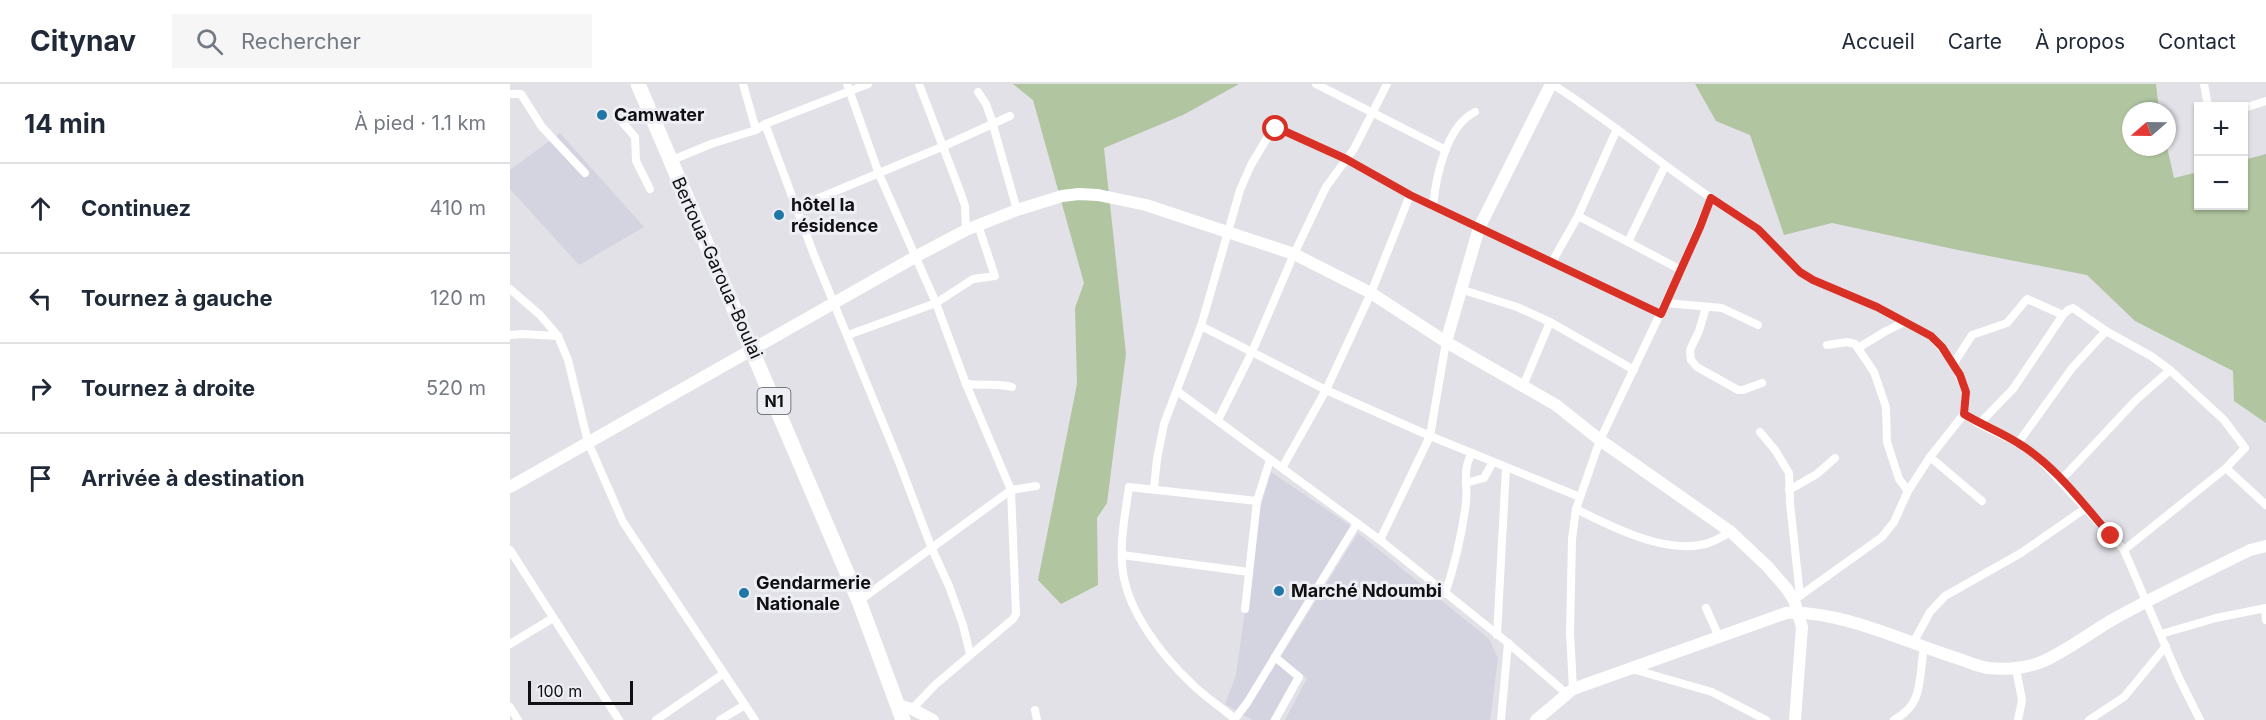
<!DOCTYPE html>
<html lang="fr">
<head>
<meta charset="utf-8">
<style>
  body { margin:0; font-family:Inter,sans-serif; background:#f6f6f7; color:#1f2937 }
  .controls { position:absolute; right:18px; top:18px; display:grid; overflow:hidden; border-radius:0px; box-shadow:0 2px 4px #0004 }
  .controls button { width:54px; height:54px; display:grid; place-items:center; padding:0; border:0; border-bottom:2px solid #e0e1e3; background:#fff; color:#1f2937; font:30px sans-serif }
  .compass { position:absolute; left:1612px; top:18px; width:54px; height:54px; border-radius:50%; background:#fff; box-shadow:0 2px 4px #0004; rotate:250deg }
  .scale { position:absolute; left:18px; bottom:15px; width:105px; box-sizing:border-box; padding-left:6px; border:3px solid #101012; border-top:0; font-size:16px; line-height:21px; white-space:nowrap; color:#101012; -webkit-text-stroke:4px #eeeff4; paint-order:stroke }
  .stop { position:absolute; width:18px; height:18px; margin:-14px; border:4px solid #d93025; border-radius:50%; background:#fff }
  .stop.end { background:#d93025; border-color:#fff; box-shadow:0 2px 6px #0008 }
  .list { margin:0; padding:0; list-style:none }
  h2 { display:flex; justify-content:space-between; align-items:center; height:78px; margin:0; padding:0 24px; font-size:26px }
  h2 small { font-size:20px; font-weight:400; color:#747a83 }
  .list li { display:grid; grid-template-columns:39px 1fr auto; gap:18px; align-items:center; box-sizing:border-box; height:90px; padding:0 24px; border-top:2px solid #e0e1e3 }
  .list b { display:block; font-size:22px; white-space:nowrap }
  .list em { font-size:20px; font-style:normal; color:#747a83 }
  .icon { flex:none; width:33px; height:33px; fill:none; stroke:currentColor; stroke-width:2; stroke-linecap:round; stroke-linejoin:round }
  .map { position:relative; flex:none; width:1756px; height:636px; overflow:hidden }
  header { display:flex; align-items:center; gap:36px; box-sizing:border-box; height:84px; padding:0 30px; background:#fff; border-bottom:2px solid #e0e1e3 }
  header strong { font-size:28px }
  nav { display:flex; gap:33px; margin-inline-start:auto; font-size:21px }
  .search { width:420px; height:54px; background:#f6f6f7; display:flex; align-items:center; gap:15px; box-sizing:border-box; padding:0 21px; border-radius:0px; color:#747a83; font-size:22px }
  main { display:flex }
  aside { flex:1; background:#fff }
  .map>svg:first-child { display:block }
  .built { fill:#d4d4e1 }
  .green { fill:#b1c5a0 }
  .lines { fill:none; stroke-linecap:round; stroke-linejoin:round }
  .street { stroke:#fff; stroke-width:8 }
  .secondary { stroke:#fff; stroke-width:12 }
  .highway { stroke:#fff; stroke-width:15 }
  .route { stroke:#d93025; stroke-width:8 }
  .poi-dot { fill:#2076a6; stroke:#eeeff4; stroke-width:2 }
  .labels { text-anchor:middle; stroke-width:6; stroke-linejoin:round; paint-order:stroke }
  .shield { fill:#eeeff4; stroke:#535356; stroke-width:1.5 }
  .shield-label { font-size:16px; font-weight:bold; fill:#101012 }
  .poi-label { font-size:18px; font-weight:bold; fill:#101012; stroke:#eeeff4; text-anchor:start }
  .street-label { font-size:18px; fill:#101012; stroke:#eeeff4 }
</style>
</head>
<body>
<header>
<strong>Citynav</strong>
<div class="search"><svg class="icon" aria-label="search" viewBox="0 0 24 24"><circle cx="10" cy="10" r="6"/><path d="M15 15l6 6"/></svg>Rechercher</div>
<nav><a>Accueil</a><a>Carte</a><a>À propos</a><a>Contact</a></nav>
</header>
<main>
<aside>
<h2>14 min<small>À pied · 1.1 km</small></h2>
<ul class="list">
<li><svg class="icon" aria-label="ahead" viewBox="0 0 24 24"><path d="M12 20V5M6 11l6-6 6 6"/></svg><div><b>Continuez</b></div><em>410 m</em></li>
<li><svg class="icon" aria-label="left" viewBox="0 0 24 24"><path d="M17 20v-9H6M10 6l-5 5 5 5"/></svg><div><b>Tournez à gauche</b></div><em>120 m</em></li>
<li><svg class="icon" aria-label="right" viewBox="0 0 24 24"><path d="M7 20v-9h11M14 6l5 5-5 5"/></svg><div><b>Tournez à droite</b></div><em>520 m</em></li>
<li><svg class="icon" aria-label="arrive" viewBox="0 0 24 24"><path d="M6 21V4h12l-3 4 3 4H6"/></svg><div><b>Arrivée à destination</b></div></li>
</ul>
</aside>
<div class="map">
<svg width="1756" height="636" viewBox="0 0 1756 636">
  <rect width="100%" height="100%" fill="#e1e1e7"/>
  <g class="built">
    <polygon points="50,49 134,143 69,181 0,105 0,86"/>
    <polygon points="761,388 841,442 761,572 785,591 760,636 742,636 715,620 726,591 749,428"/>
    <polygon points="848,449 979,555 988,574 980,636 775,636 797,594 770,574"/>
  </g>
  <g class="green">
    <polygon points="503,0 729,0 673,31 594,64 616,270 597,419 587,434 588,501 551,520 528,496 567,300 565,224 574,199 523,16"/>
    <polygon points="1185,0 1646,0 1649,27 1621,27 1621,63 1657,63 1664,94 1688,88 1688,122 1734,122 1734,76 1756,70 1756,339 1724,317 1723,287 1625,237 1577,191 1448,166 1322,139 1274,151 1240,51 1206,37"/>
  </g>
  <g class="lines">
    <g class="street">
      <polyline points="233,0 246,46"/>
      <polyline points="337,0 369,90 426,219 456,300 501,406 506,530 503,535 426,600 402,625"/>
      <polyline points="409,0 451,110 455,122 456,146"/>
      <polyline points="806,0 936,66"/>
      <path d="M 1042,0 C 1097,35 1147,77 1201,114 L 1171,186 L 1090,356 L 1066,425 L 1062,455 L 1060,548 L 1063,605"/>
      <polyline points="1694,0 1698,22"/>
      <polyline points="468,8 476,20 481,34 507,126"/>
      <polyline points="0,10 11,10 32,43 75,89"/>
      <polyline points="1734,24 1756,17"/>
      <polyline points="113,39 125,53 126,77 140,105"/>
      <polyline points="255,40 358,0"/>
      <polyline points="160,77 201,60 246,46 255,40 304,171 389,378 422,465 439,502 453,541 460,570"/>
      <polyline points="1155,82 1118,158 1171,186"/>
      <polyline points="1201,114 1248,145 1290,188 1303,196 1367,223 1421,252 1444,279 1456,308 1454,330 1420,373 1398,407 1384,438 1372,453 1284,516"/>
      <path d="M 923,122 C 926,93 936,42 965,28"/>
      <polyline points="285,124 434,62 500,32"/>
      <polyline points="1068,132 1107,45"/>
      <polyline points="1042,178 1068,132 1118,158"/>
      <polyline points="0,205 30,231 48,252 58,276 78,358 113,438 245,636"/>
      <polyline points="950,205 1007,223 1040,238"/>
      <polyline points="1156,219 1212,224 1248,241"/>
      <polyline points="1196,223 1189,247 1180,266 1181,276 1187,283 1228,306 1233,306 1252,299"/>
      <polyline points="691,242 816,306 920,352 1070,413"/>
      <polyline points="0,251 12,250 48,252"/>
      <polyline points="338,251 426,219 463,195 485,192 468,141"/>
      <polyline points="1317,261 1337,258 1345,260 1364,288 1376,323 1377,358 1389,395 1398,407"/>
      <polyline points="1348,264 1376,247 1395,238"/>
      <polyline points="1444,279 1462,251 1497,239 1517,215 1553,231"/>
      <path d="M 456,300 C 472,302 487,299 502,303"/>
      <polyline points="1013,302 1040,238 1124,286"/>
      <polyline points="667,307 870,456 998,559 1056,609"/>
      <polyline points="1454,330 1469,340 1508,359 1527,372 1614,466 1669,594 1690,636"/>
      <polyline points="708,336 742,268 784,170 816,103 844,65 877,0"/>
      <polyline points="1469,340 1503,305 1553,231 1558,226 1563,224 1596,247 1641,272 1660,286 1714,336 1735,364 1716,384"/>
      <polyline points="1250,348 1265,366 1279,389 1280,419 1290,512"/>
      <polyline points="1508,359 1562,284 1596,247"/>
      <polyline points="1420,373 1472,417"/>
      <polyline points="772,384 816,306 861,209 900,111"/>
      <polyline points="1551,396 1626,316 1660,286"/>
      <polyline points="956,399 974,394 983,378"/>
      <polyline points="644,404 647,375 654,340 691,242 730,106 741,81 760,49 766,46 772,46 836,75 900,111 1151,230"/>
      <polyline points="1279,406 1307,390 1325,374"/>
      <path d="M 1066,425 C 1102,443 1154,470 1195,460 C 1204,458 1213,452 1221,448"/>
      <polyline points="870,456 920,352 936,258"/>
      <polyline points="0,466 109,636"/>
      <polyline points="1614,466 1716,384 1756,421"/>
      <polyline points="612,471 739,488"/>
      <path d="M 935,510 C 945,480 952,450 956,419 C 958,401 952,385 962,369"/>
      <polyline points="349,517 501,406 526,402"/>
      <polyline points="1196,524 1209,553"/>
      <polyline points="1755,524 1756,536"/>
      <polyline points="735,525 747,417"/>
      <polyline points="1651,550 1706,534 1756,524"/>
      <polyline points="987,551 996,384"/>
      <polyline points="1403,559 1420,528 1435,512 1511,469 1576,424"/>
      <polyline points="0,560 43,534"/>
      <polyline points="1122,585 1202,608 1256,636"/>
      <polyline points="1506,585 1512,616 1508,636"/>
      <polyline points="0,623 8,636"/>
      <polyline points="525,626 527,636"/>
      <path d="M 725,635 C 711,623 695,613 682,600 C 653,573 619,529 613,489 C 609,460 615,431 619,403 L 747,417 L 760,376"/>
      <polyline points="146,636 213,590"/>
      <polyline points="210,636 235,621"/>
      <polyline points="724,636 737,619 765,573"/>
      <polyline points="765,636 789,593 765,573 847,439"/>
      <polyline points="991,636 998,559"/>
      <path d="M 1384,636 C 1415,619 1408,595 1414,564"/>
      <polyline points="1579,636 1614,613 1656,562"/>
    </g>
    <g class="secondary">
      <polyline points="936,258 969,144 1041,0"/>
      <polyline points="0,403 405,173 456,146 507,126 552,112 569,110 588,111 636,121 784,170 861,209 936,258 1046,321 1090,356 1221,448 1258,483 1277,505 1284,516 1292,543 1285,636"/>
      <polyline points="387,621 402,625 423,636"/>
      <path d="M 1026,636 L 1063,605 L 1276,529 C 1330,526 1393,557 1443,573 C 1454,576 1466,582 1478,584 C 1498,586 1517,585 1536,576 C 1559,565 1580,549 1602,536 C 1647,511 1694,489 1740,466 L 1756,462"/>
    </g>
    <polyline class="highway" points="128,0 349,517 393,636"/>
  </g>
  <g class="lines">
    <path class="route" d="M 766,45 L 772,46 L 836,75 L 900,111 L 1151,230 L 1190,143 L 1201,114 L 1248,145 L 1290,188 L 1303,196 L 1367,223 L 1421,252 L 1432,263 L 1450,291 L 1456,308 L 1454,330 C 1472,341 1491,348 1508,359 C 1545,381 1573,420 1601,452"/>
  </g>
  <g class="poi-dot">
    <circle cx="92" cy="31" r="6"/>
    <circle cx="269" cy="131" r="6"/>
    <circle cx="769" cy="507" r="6"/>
    <circle cx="234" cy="509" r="6"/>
  </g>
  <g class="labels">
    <rect class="shield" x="247.5" y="304" width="33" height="26" rx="4.5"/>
    <g class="shield-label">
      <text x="264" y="323">N1</text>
    </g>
    <g class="poi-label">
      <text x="104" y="37">Camwater</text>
      <text x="281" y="127">hôtel la<tspan x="281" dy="21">résidence</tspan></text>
      <text x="246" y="505">Gendarmerie<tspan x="246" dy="21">Nationale</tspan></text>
      <text x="781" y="513">Marché Ndoumbi</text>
    </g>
    <g class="street-label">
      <text transform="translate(207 184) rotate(66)" y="6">Bertoua-Garoua-Boulai</text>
    </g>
  </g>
</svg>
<div class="controls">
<button>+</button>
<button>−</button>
</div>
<svg class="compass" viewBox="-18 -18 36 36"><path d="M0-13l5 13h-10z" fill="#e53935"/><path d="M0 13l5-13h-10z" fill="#747a83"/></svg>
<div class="scale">100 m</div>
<div class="stop" style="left:766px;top:45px"></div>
<div class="stop end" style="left:1601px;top:452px"></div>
</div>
</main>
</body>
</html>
